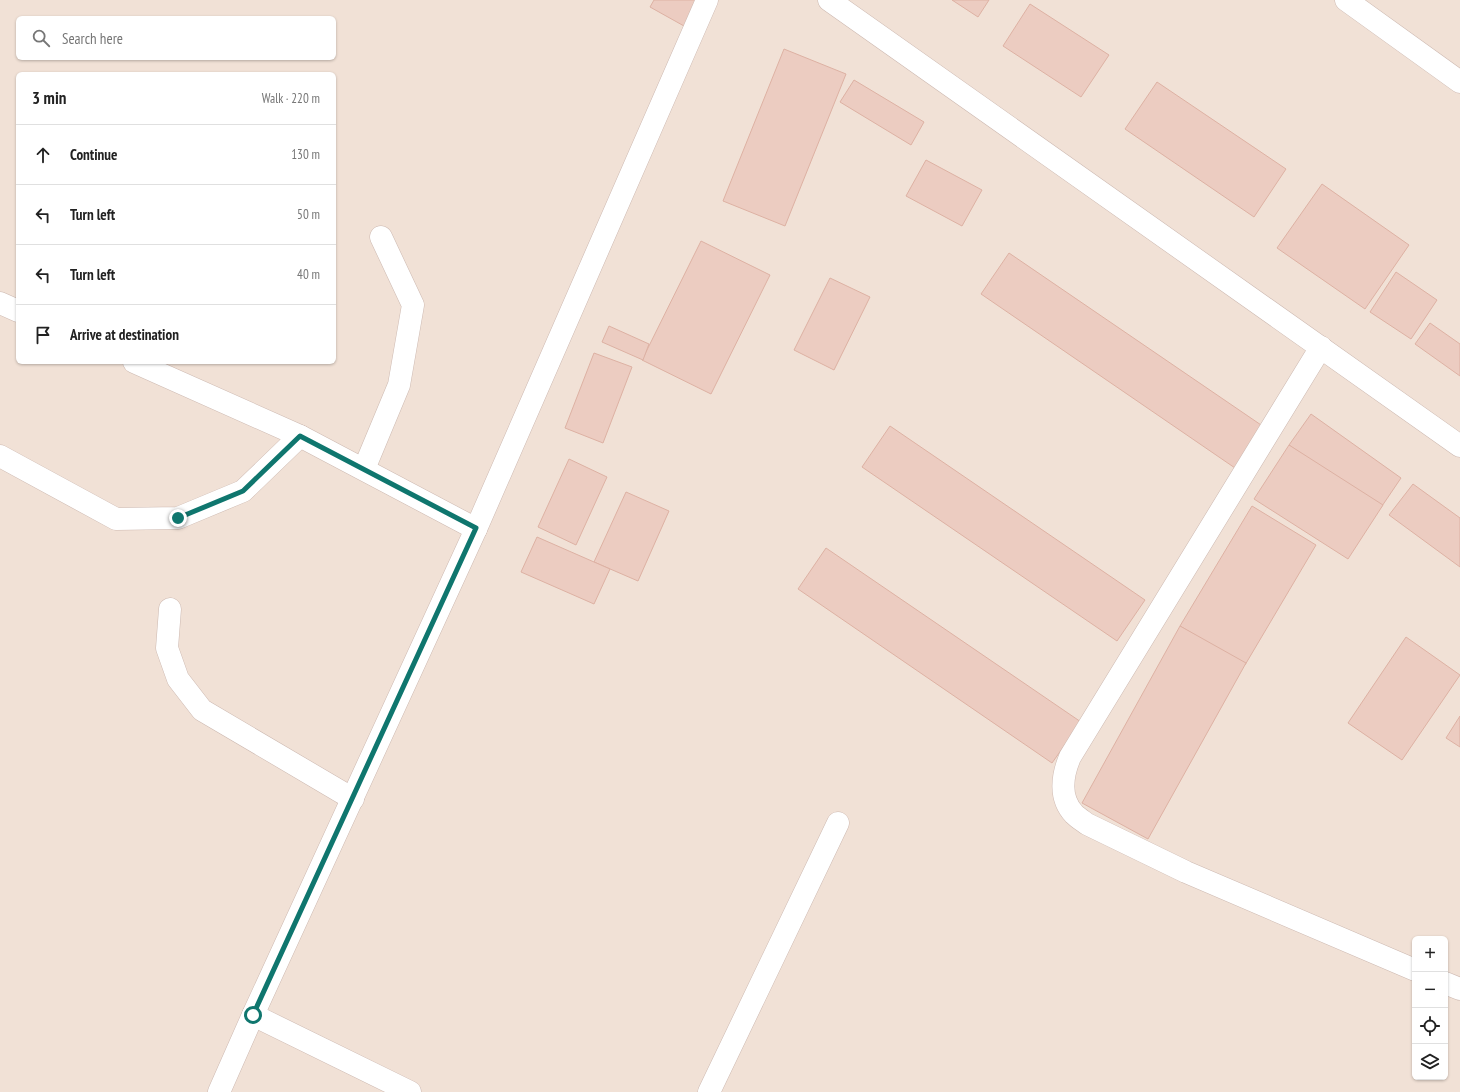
<!DOCTYPE html>
<html lang="en">
<head>
<meta charset="utf-8">
<style>
  body { margin:0; font-family:"PT Sans Narrow",sans-serif; background:#f6f6f6; color:#222 }
  .controls { position:absolute; right:12px; bottom:12px; display:grid; overflow:hidden; border-radius:6px; box-shadow:0 1px 3px #0004 }
  .controls button { width:36px; height:36px; display:grid; place-items:center; padding:0; border:0; border-bottom:1px solid #e0e0e0; background:#fff; color:#222; font:20px sans-serif }
  .stop { position:absolute; width:12px; height:12px; margin:-9px; border:3px solid #0f766e; border-radius:50%; background:#fff }
  .stop.end { background:#0f766e; border-color:#fff; box-shadow:0 1px 4px #0008 }
  .list { margin:0; padding:0; list-style:none }
  h2 { display:flex; justify-content:space-between; align-items:center; height:52px; margin:0; padding:0 16px; font-size:17px }
  h2 small { font-size:13px; font-weight:400; color:#767676 }
  .list li { display:grid; grid-template-columns:26px 1fr auto; gap:12px; align-items:center; box-sizing:border-box; height:60px; padding:0 16px; border-top:1px solid #e0e0e0 }
  .list b { display:block; font-size:15px; white-space:nowrap }
  .list em { font-size:13px; font-style:normal; color:#767676 }
  .icon { flex:none; width:22px; height:22px; fill:none; stroke:currentColor; stroke-width:2; stroke-linecap:round; stroke-linejoin:round }
  .map { position:relative; flex:none; width:1460px; height:1092px; overflow:hidden }
  .search { position:absolute; background:#fff; box-shadow:0 1px 3px #0004; left:16px; top:16px; width:320px; height:44px; display:flex; align-items:center; gap:10px; box-sizing:border-box; padding:0 14px; border-radius:6px; color:#767676; font-size:15px }
  .panel { position:absolute; background:#fff; box-shadow:0 1px 3px #0004; left:16px; top:72px; width:320px; height:292px; border-radius:6px }
  .map>svg:first-child { display:block }
  .residential { fill:#f1e1d6; fill-rule:evenodd }
  .building { fill:#ecccc1; stroke:#ddb1a3 }
  .lines { fill:none; stroke-linecap:round; stroke-linejoin:round }
  .minor-casing { stroke:#cdb9b1; stroke-width:23 }
  .minor { stroke:#fff; stroke-width:22 }
  .route { stroke:#0f766e; stroke-width:5 }
</style>
</head>
<body>
<div class="map">
<svg width="1460" height="1092" viewBox="0 0 1460 1092">
  <rect width="100%" height="100%" fill="#faf0e6"/>
  <path class="residential" d="M 0,0 L 1460,0 L 1460,1092 L 0,1092 ZM 18,18 L 334,18 L 334,58 L 18,58 ZM 18,74 L 334,74 L 334,362 L 18,362 ZM 1415,939 L 1445,939 L 1445,1077 L 1415,1077 Z"/>
  <g class="building">
    <polygon points="654,0 699,0 684,26 650,7"/>
    <polygon points="952,0 989,0 978,17"/>
    <polygon points="1030,4 1109,55 1081,97 1003,46"/>
    <polygon points="784,49 846,74 785,226 723,201"/>
    <polygon points="854,80 924,122 911,145 840,102"/>
    <polygon points="1157,82 1286,169 1254,217 1125,129"/>
    <polygon points="926,160 982,190 962,226 906,196"/>
    <polygon points="1322,184 1409,245 1365,309 1277,248"/>
    <polygon points="701,241 770,275 711,394 642,360"/>
    <polygon points="1009,253 1264,427 1235,468 981,294"/>
    <polygon points="1396,272 1437,300 1411,339 1370,312"/>
    <polygon points="830,278 870,297 834,370 794,350"/>
    <polygon points="1430,323 1460,344 1460,376 1415,344"/>
    <polygon points="609,326 649,344 643,360 602,342"/>
    <polygon points="594,353 632,367 603,443 565,428"/>
    <polygon points="1311,414 1401,478 1380,509 1289,445"/>
    <polygon points="890,426 1145,600 1117,641 862,467"/>
    <polygon points="1289,445 1383,505 1348,559 1254,499"/>
    <polygon points="569,459 607,477 576,545 538,527"/>
    <polygon points="1413,484 1460,518 1460,567 1389,515"/>
    <polygon points="626,492 669,511 638,581 594,562"/>
    <polygon points="1252,506 1316,545 1245,665 1180,626"/>
    <polygon points="537,537 610,569 594,604 521,572"/>
    <polygon points="826,548 1081,722 1052,763 798,589"/>
    <polygon points="1180,626 1246,663 1148,839 1082,803"/>
    <polygon points="1406,637 1460,675 1402,760 1348,723"/>
    <polygon points="1460,716 1460,747 1446,738"/>
  </g>
  <g class="lines">
    <g class="minor-casing">
      <g id="minor">
        <polyline points="829,0 1460,446"/>
        <polyline points="1346,0 1460,82"/>
        <polyline points="0,303 18,311"/>
        <path d="M 1321,347 L 1070,757 C 1062,776 1059,798 1074,814 C 1078,818 1083,821 1087,824 L 1186,872 L 1415,970"/>
        <polyline points="134,362 300,436 476,529"/>
        <polyline points="0,456 116,519 178,518 243,491 300,436"/>
        <polyline points="364,469 399,385 413,305 381,237"/>
        <polyline points="170,609 167,648 178,679 202,710 353,799"/>
        <polyline points="1445,983 1460,989"/>
        <polyline points="253,1015 410,1092"/>
        <polyline points="219,1092 253,1015 476,529 707,0"/>
        <polyline points="709,1092 838,823"/>
      </g>
    </g>
    <use href="#minor" class="minor"/>
  </g>
  <g class="lines">
    <polyline class="route" points="178,518 243,491 300,436 476,528 253,1015"/>
  </g>
</svg>
<div class="controls">
<button>+</button>
<button>−</button>
<button><svg class="icon" aria-label="locate" viewBox="0 0 24 24"><circle cx="12" cy="12" r="6"/><path d="M12 2v4M12 18v4M2 12h4M18 12h4"/></svg></button>
<button><svg class="icon" aria-label="layers" viewBox="0 0 24 24"><path d="M12 4l9 5-9 5-9-5zM3 14l9 5 9-5"/></svg></button>
</div>
<div class="stop" style="left:253px;top:1015px"></div>
<div class="stop end" style="left:178px;top:518px"></div>
<div class="search"><svg class="icon" aria-label="search" viewBox="0 0 24 24"><circle cx="10" cy="10" r="6"/><path d="M15 15l6 6"/></svg>Search here</div>
<section class="panel">
<h2>3 min<small>Walk · 220 m</small></h2>
<ul class="list">
<li><svg class="icon" aria-label="ahead" viewBox="0 0 24 24"><path d="M12 20V5M6 11l6-6 6 6"/></svg><div><b>Continue</b></div><em>130 m</em></li>
<li><svg class="icon" aria-label="left" viewBox="0 0 24 24"><path d="M17 20v-9H6M10 6l-5 5 5 5"/></svg><div><b>Turn left</b></div><em>50 m</em></li>
<li><svg class="icon" aria-label="left" viewBox="0 0 24 24"><path d="M17 20v-9H6M10 6l-5 5 5 5"/></svg><div><b>Turn left</b></div><em>40 m</em></li>
<li><svg class="icon" aria-label="arrive" viewBox="0 0 24 24"><path d="M6 21V4h12l-3 4 3 4H6"/></svg><div><b>Arrive at destination</b></div></li>
</ul>
</section>
</div>
</body>
</html>
